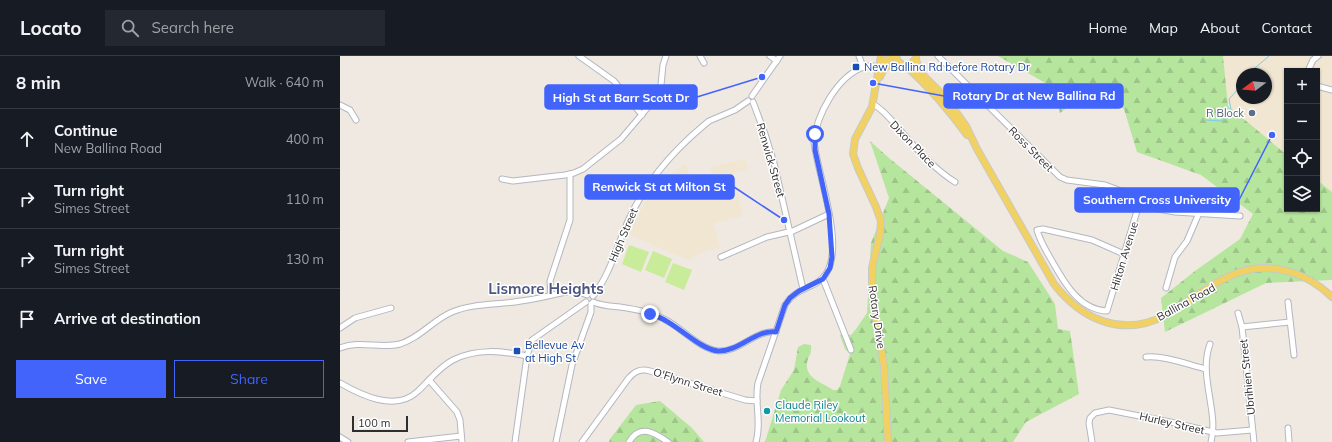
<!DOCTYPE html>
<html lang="en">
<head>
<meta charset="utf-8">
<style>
  body { margin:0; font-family:Mulish,sans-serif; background:#242831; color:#f1f3f6 }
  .controls { position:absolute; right:12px; top:12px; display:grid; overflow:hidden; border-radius:0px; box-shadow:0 1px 3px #0004 }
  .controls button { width:36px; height:36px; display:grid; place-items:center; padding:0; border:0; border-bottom:1px solid #363941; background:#171b24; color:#f1f3f6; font:20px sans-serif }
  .compass { position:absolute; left:896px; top:12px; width:36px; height:36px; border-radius:50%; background:#171b24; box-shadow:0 1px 3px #0004; rotate:254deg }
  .scale { position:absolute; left:12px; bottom:10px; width:56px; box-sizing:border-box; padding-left:4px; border:2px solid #2e2e2e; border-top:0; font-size:11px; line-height:14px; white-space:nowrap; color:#2e2e2e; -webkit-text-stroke:3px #fff; paint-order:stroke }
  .stop { position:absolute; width:12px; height:12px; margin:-9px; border:3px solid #4264fb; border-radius:50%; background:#fff }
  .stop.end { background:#4264fb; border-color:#fff; box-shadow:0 1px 4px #0008 }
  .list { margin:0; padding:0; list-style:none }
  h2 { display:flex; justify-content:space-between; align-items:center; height:52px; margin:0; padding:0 16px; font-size:17px }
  h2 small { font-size:13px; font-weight:400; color:#9ea1a6 }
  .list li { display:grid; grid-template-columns:26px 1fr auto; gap:12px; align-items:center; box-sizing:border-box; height:60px; padding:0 16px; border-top:1px solid #363941 }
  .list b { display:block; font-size:15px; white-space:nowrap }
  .list p { margin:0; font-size:13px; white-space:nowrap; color:#9ea1a6 }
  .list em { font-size:13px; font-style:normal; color:#9ea1a6 }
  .actions { display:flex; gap:8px; padding:12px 16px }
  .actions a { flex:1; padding:9px 0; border:1px solid #4264fb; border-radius:0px; text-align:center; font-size:14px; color:#4264fb }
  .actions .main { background:#4264fb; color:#fff }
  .icon { flex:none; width:22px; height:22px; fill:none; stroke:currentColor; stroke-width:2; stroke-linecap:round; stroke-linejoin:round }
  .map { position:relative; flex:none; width:992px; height:386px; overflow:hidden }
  header { display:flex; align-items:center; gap:24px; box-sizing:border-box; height:56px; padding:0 20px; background:#171b24; border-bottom:1px solid #363941 }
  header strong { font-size:19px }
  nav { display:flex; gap:22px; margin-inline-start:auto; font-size:14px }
  .search { width:280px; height:36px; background:#242831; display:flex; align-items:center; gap:10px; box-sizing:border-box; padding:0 14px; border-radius:0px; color:#9ea1a6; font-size:15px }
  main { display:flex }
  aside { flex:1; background:#171b24 }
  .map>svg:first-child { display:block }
  .education { fill:#f0e6d1; fill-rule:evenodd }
  .forest { fill:url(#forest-firs) }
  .pitch { fill:#c9ec9a }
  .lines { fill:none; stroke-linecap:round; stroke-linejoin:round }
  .stream { stroke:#75cff0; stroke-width:1 }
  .minor-casing { stroke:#b4b7c1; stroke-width:7 }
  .major-casing { stroke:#c9c9c9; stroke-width:8 }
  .minor { stroke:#fff; stroke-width:5 }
  .major { stroke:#f2d163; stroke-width:6 }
  .route { stroke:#4264fb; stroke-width:5 }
  .transit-dot { fill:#1a4fb4; stroke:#fff; stroke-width:1.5 }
  .service-dot { fill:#5c6f8a; stroke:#fff; stroke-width:1.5 }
  .culture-dot { fill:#0f9aa8; stroke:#fff; stroke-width:1.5 }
  .labels { text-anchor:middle; stroke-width:3; stroke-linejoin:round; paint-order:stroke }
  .transit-label { font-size:11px; fill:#164399; stroke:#fff; text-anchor:start }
  .service-label { font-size:11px; fill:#4e5e75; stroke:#fff; text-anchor:end }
  .street-label { font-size:11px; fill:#2e2e2e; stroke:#fff }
  .culture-label { font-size:11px; fill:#0d838f; stroke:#fff; text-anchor:start }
  .district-label { font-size:15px; font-weight:bold; fill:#4d5680; stroke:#fff }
  .leader { fill:none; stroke:#4264fb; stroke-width:1.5 }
  .callout-dot { fill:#4264fb; stroke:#fff; stroke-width:1.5 }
  .callout { fill:#4264fb; stroke:#4264fb; stroke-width:1.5 }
  .callout-label { font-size:12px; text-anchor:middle; font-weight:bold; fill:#fff }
</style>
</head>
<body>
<header>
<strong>Locato</strong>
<div class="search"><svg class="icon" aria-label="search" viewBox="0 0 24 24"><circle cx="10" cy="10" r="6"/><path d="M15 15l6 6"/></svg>Search here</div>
<nav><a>Home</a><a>Map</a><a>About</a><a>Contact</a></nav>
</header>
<main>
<aside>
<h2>8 min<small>Walk · 640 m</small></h2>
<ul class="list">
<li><svg class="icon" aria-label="ahead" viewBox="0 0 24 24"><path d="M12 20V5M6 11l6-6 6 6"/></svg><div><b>Continue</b><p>New Ballina Road</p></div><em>400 m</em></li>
<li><svg class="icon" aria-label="right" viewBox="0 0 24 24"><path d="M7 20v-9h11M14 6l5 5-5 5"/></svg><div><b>Turn right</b><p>Simes Street</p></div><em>110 m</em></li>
<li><svg class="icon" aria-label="right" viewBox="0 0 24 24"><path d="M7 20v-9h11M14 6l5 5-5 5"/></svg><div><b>Turn right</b><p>Simes Street</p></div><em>130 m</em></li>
<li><svg class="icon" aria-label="arrive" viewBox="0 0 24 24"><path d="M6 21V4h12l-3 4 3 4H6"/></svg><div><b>Arrive at destination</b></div></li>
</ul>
<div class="actions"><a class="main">Save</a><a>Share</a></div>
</aside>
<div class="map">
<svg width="992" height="386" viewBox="0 0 992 386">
  <defs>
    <pattern id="forest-firs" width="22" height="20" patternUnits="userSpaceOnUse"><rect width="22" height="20" fill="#b6e59e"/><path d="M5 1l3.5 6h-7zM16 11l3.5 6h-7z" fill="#9dc588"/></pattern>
  </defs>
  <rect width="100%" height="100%" fill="#efe9e1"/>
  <g class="education">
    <path d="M 883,0 L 992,0 L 992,152 L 977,138 L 977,15 L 947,15 L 947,108 L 888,50 ZM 902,18 L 926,18 L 926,42 L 902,42 Z"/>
    <polygon points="405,103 408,113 393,117 403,160 374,167 380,192 368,194 353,201 351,205 315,190 289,178 313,131 345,108 354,128 373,123 370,111"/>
  </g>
  <g class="forest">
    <polygon points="658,0 883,0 888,50 947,99 947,153 977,153 977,124 992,136 992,224 926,227 825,276 821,242 855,215 900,183 913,158 861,119 797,96 784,53 753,33 720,57 714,32"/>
    <path d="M 530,85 L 549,102 L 663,195 L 688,206 L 715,248 L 718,273 L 730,275 L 739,338 L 686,366 L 673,386 L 425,386 L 441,334 L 454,314 L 458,291 L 464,288 L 471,289 C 472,300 468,299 467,307 C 465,323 484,327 493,334 L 497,334 L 500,330 L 510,298 L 505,293 L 500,279 L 502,277 L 509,279 L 511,279 L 516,273 L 527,257 L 531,187 L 549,142 Z"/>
    <polygon points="320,345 352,372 364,386 269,386 270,383 296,349"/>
  </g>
  <g class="pitch">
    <polygon points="289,189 309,196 301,216 282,208"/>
    <polygon points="313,195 332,203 324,222 305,214"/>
    <polygon points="333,207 352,214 344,234 325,226"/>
  </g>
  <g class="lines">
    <g class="stream">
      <polyline points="915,12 929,0"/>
      <polyline points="908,18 912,15"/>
      <polyline points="866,64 881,65 892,59 889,43 902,29"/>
    </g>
    <g class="minor-casing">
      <g id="minor">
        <polyline points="239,0 274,25 302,59"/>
        <polyline points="360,0 364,7"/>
        <polyline points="430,0 437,5"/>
        <polyline points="519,0 523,11"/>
        <polyline points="598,0 720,121 727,124 765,129 776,133 818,153 835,156 900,160"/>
        <polyline points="968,15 973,4 978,0"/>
        <polyline points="977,30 992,34"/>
        <polyline points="412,40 440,0"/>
        <polyline points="413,46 425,78 434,107 463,233"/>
        <path d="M 533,48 C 544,54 552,65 560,74 C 576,93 594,113 615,126"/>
        <polyline points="0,49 10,54 16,64"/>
        <polyline points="162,123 173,125 225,119 234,117 243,113 281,83 315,43 321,29 323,9 326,0"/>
        <path d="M 784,198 L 752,184 L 703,173 L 697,174 C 700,185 706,195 712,205 C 724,226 739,254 767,255 L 800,145"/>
        <polyline points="381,201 427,181 453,175 489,158"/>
        <polyline points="483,223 511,294"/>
        <polyline points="826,232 835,201 847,185 859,157"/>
        <polyline points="211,239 210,225 230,164 230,118"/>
        <path d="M 253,240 C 271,217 277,189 289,163 C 306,126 332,96 363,70 L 369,65 L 395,54 L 408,45"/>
        <path d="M 253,246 C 262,250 271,250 280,251 C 294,253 311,256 324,263 C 341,271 360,294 379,295 C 399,296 417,273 436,276"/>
        <polyline points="948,246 954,299"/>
        <polyline points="898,257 902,271 914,386"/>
        <polyline points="902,271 950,266"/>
        <polyline points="0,272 15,262 51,252"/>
        <path d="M 870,288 C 858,320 879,355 871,386"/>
        <path d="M 0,292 C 20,284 40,293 60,288 C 80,282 93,264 112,256 C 134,247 158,249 181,245 C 198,243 214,238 232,235 L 239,236 L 247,239"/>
        <path d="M 806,301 C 823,299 849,309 866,313"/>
        <polyline points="89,324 117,356 120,364 122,386"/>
        <path d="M 0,327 C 21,339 55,356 77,336 C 88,326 99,311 113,304 C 137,292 162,295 187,300"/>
        <polyline points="948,372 949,386"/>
        <polyline points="0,381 8,386"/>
        <polyline points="68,386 121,380"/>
        <polyline points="175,386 187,300 192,284 246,246"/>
        <polyline points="216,386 232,309 251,256 251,248"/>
        <path d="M 242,386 L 288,323 C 294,316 300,312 310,315 L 405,344 L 417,345"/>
        <path d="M 289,386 C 300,367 315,377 328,386"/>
        <path d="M 416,386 C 422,366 414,347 418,327 L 445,249 C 457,230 476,233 486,218 C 505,189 478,120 474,86 C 476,60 497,20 524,11 C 530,9 536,10 542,11"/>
        <polyline points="752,386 749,367 750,362 755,357 769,354 830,366 877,377 912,374"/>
      </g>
    </g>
    <g class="major-casing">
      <g id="major">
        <polyline points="541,0 532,51 515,83 513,98 518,112 536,151 541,165 540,178 532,212 532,238 544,310 548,386"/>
        <path d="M 556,0 C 558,8 564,11 571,8 L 576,2"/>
        <path d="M 576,3 L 579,15 L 603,39 L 614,53 L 626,70 L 637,93 L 714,228 C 742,264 783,282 826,259 C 851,245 873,225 900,216 C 934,205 968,218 992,241"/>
        <path d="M 565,9 C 588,30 609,54 627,79"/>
        <polyline points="539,10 544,6 554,0"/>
        <polyline points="540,21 545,11 559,7"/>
      </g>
    </g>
    <use href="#minor" class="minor"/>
    <use href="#major" class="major"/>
  </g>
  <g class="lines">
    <path class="route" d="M 310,258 C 335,264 357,293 378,295 C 399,296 416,273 436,276 L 445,249 L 450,242 L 459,235 L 483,223 L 490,212 L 492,201 L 489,158 L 475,94 L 475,78"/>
  </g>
  <g class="transit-dot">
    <rect x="512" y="7" width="8" height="8" rx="2"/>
    <rect x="173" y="291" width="8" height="8" rx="2"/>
  </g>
  <circle class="service-dot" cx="912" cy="57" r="4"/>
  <circle class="culture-dot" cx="427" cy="355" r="4"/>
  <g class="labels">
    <g class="transit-label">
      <text x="524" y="15">New Ballina Rd before Rotary Dr</text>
      <text x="185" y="293">Bellevue Av<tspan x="185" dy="13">at High St</tspan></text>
    </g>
    <g class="service-label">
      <text x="904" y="61">R Block</text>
    </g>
    <g class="street-label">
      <text transform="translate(573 88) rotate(46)" y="4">Dixon Place</text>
      <text transform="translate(691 93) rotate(45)" y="4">Ross Street</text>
      <text transform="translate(431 104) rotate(74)" y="4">Renwick Street</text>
      <text transform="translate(283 179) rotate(-67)" y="4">High Street</text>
      <text transform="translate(784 200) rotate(-73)" y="4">Hilton Avenue</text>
      <text transform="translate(846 246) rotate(-29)" y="4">Ballina Road</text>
      <text transform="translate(537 261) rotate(82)" y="4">Rotary Drive</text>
      <text transform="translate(907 321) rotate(-96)" y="4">Ubrihien Street</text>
      <text transform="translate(348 326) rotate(17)" y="4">O'Flynn Street</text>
      <text transform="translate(832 367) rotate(13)" y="4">Hurley Street</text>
    </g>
    <g class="culture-label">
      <text x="435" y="353">Claude Riley<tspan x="435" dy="13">Memorial Lookout</tspan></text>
    </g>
    <g class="district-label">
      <text x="206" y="238">Lismore Heights</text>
    </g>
  </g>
  <path class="leader" d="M533 27L604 40M422 21L357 41M444 164L394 131M932 79L899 144"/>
  <g class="callout-dot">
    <circle cx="533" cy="27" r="4"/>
    <circle cx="422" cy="21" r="4"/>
    <circle cx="444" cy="164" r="4"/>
    <circle cx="932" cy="79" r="4"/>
  </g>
  <g class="callout">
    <rect x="604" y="28" width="179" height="24" rx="4"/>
    <rect x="205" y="29" width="152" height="24" rx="4"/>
    <rect x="245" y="119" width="149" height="24" rx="4"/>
    <rect x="735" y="132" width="164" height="24" rx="4"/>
  </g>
  <g class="callout-label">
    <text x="694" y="44">Rotary Dr at New Ballina Rd</text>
    <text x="281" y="46">High St at Barr Scott Dr</text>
    <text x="319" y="135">Renwick St at Milton St</text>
    <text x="817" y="148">Southern Cross University</text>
  </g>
</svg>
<div class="controls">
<button>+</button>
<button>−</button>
<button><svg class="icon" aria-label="locate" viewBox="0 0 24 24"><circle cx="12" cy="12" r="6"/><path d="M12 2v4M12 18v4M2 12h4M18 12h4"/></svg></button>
<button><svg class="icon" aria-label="layers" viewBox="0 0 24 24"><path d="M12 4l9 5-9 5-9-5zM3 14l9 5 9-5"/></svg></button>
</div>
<svg class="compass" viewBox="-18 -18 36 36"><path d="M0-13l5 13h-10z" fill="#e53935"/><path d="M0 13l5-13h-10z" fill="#9ea1a6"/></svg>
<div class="scale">100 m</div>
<div class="stop" style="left:475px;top:78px"></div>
<div class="stop end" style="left:310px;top:258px"></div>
</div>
</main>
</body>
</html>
